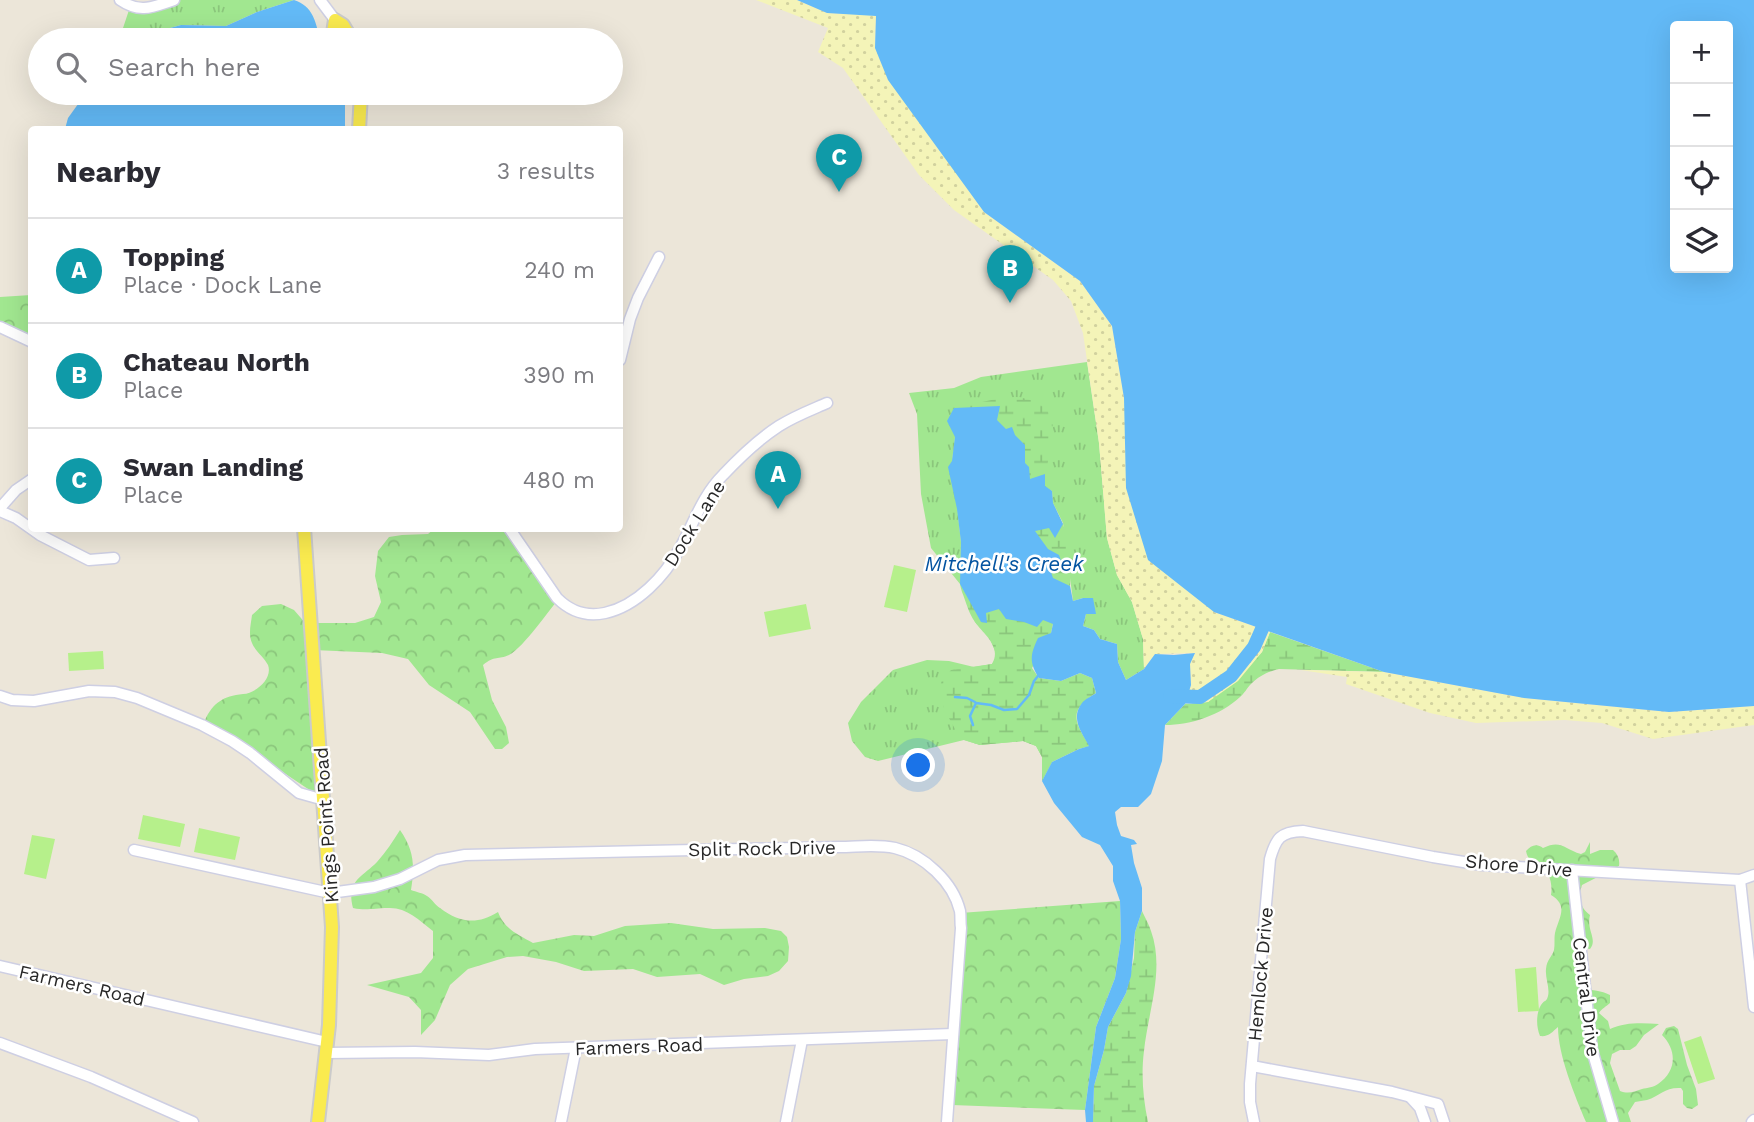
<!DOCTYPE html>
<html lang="en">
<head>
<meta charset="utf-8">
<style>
  body { margin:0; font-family:"Work Sans",sans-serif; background:#f7f7f7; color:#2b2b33 }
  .controls { position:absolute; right:21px; top:21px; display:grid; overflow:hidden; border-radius:7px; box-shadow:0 7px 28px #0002 }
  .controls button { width:63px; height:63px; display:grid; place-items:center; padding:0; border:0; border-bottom:2px solid #e1e1e2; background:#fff; color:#2b2b33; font:35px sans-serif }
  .you { position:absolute; left:919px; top:766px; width:24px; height:24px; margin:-18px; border:5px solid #fff; border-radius:50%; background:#1a73e8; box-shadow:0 0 0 10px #1a73e833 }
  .badge { display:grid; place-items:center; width:46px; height:46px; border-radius:50%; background:#db2777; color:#fff; font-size:23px; font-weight:700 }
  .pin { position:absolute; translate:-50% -58px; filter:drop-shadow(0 2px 4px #0008) }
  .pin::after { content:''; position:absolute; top:37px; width:24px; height:21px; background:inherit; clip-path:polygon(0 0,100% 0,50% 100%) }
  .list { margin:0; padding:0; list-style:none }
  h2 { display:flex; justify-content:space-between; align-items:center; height:91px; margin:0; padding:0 28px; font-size:30px }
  h2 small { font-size:23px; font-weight:400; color:#7c7c81 }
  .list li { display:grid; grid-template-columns:46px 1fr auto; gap:21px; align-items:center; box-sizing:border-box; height:105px; padding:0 28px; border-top:2px solid #e1e1e2 }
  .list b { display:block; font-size:26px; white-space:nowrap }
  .list p { margin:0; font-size:23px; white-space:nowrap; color:#7c7c81 }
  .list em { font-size:23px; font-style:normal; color:#7c7c81 }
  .icon { flex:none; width:38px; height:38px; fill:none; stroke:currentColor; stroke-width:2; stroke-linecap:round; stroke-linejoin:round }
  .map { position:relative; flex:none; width:1754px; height:1122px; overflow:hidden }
  .search { position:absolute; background:#fff; box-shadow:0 7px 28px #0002; left:28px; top:28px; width:595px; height:77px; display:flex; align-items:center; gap:18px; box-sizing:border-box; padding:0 24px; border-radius:38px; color:#7c7c81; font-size:26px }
  .panel { position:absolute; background:#fff; box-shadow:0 7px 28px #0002; left:28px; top:126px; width:595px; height:406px; border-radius:7px }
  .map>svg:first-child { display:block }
  .grass { fill:url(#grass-tufts) }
  .forest { fill:url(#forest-crowns) }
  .wetland { fill:url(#wetland-marsh) }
  .sand { fill:url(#sand-dots) }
  .pitch { fill:#b6f08b }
  .water { fill:#63baf7; fill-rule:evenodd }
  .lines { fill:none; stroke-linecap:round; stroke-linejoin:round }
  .stream { stroke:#63baf7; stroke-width:2.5 }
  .river { stroke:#63baf7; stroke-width:14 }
  .minor-casing { stroke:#cecfe3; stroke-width:13 }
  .major-casing { stroke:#cbcbcb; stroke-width:16 }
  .minor { stroke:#fff; stroke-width:10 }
  .major { stroke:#faeb4f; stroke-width:12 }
  .labels { text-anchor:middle; stroke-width:5; stroke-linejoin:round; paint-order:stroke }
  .street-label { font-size:19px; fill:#282828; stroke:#fff }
  .water-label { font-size:21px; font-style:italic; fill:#0454a1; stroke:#fff }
</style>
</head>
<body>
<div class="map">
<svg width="1754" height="1122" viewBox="0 0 1754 1122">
  <defs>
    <pattern id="grass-tufts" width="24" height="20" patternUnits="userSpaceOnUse" patternTransform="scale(1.75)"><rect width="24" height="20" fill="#a1e790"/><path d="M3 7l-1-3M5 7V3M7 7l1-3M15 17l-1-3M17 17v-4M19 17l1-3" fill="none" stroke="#8bc67c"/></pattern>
    <pattern id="forest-crowns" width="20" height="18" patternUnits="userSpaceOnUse" patternTransform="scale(1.75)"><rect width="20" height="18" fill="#a1e790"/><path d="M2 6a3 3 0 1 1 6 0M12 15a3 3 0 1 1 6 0" fill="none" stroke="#8bc67c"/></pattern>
    <pattern id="wetland-marsh" width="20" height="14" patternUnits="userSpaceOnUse" patternTransform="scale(1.75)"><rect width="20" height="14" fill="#a1e790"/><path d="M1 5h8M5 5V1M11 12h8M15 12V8" fill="none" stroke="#8bc67c"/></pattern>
    <pattern id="sand-dots" width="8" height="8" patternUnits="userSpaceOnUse" patternTransform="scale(1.75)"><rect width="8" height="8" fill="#f4f4b8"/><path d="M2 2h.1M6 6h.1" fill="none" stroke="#d1d19e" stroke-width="1.8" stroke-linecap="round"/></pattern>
  </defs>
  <rect width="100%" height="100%" fill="#ece6d9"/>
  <g class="grass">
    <polygon points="174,0 294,0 257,12 226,26 181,25 148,34 138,40 119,40 130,7"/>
    <polygon points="1087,362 1099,443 1107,538 1117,575 1132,602 1143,639 1144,669 1126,680 1118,662 1117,644 1100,639 1094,630 1083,626 1086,614 1083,598 1073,601 1063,523 1053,503 1052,491 955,437 952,461 961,542 960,585 987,622 1052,762 1042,781 1042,757 1036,746 1023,741 980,745 964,740 878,761 865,757 852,741 848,723 861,702 893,670 927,660 949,661 974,667 992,664 996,658 995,651 989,637 975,622 960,584 931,548 921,494 917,414 909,393 954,388 981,377"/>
  </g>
  <g class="forest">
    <polygon points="31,295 31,342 0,327 0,297"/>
    <path d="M 434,529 L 519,529 L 515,530 L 561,596 C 549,610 524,647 509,655 C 498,660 495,655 483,665 L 492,700 L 506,727 L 509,743 L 502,749 L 495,749 L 470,712 L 429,685 L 408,659 L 382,653 L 313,650 L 311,623 L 355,623 L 374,617 L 381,602 L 375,576 L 378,551 L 389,537 L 402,535 L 428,534 Z"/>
    <path d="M 281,604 L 294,610 L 307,625 L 317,795 L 205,720 C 213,703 223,696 243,694 C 256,693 273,679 268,665 C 264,657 255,651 252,643 C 248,634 251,624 252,615 L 262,606 Z"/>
    <path d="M 400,830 C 414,850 415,866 411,890 C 416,892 423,893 427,896 C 432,899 435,905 440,908 C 460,923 477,925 498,912 C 505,930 518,934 533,943 L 574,935 L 594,936 L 625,926 L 671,923 L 713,929 L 765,928 L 781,931 L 787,937 L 789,947 L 788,961 L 779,971 L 768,976 L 744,979 L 724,985 L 700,974 L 657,977 L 633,969 L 584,971 L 556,962 L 523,956 L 507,957 L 468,969 L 450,985 L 435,1020 L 421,1035 L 421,1010 L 409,997 L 367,985 L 421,973 L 433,958 L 433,931 C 419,920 406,907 388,908 C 374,908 367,911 353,908 C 346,881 361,878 377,862 C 386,852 393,841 400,830 Z"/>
    <path d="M 1590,842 L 1590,854 L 1600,850 L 1613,850 C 1618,854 1620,860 1619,866 L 1582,885 C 1578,897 1580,908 1590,915 C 1586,930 1598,939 1590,949 L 1585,948 L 1585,944 L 1583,988 C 1593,991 1601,990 1610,995 L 1610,1003 C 1606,1007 1602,1008 1599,1013 L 1608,1021 L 1610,1029 C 1625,1022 1642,1023 1659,1024 L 1644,1035 L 1636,1046 L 1630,1050 L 1620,1050 L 1612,1054 L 1610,1063 L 1620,1091 C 1628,1094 1634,1092 1642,1089 C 1647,1088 1654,1087 1658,1084 C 1677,1071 1677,1050 1662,1035 L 1666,1028 L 1674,1026 L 1678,1029 L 1687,1065 L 1696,1089 L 1698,1105 L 1692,1109 L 1687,1108 L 1683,1104 L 1683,1091 L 1681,1088 C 1665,1087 1660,1096 1647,1100 C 1643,1101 1639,1101 1635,1102 L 1628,1113 L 1631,1122 L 1586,1122 C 1575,1096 1558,1055 1558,1027 C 1552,1032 1549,1037 1540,1036 C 1536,1027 1536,1013 1541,1005 C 1545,999 1546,1003 1548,996 C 1550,988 1545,978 1546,969 C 1547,959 1552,957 1554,950 C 1555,944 1554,938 1555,933 C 1559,917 1569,906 1551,895 C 1553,883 1549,869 1537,863 C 1530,859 1528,860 1526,851 C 1531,845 1537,843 1543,848 C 1561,839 1564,849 1581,854 L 1585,852 Z"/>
    <polygon points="1120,901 1121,939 1115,978 1096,1027 1085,1110 952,1105 960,913"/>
  </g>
  <g class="wetland">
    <path d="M 1016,397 C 1076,405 1045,448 1045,486 L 1052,491 L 1053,503 L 1073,547 L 1074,563 L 1071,572 L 1070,586 L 1053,624 L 1051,633 L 1032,668 L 1039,678 L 1061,681 L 1080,673 L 1092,678 L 1096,693 C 1068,710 1074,722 1090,746 L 1079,749 L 1052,762 L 1042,781 L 1042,757 L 1036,746 L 1023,741 L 980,745 L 964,740 L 955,729 L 944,709 L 939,690 L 942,680 L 951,670 L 992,664 C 1002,646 984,635 975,622 C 969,614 966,602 962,592 C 957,577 961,559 961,543 C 960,518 953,492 948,467 L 952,461 L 955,437 L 947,421 L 954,408 L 996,399 Z"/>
    <path d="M 1270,632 L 1384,672 L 1279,669 C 1267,672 1259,676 1251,684 C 1247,688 1244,694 1240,697 C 1221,715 1191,725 1165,725 L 1185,704 L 1208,702 L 1262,652 Z"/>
    <path d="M 1142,911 C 1145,918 1149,924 1151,931 C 1165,970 1148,1012 1144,1051 C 1141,1074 1143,1099 1148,1122 L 1093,1122 L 1094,1086 L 1104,1050 L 1108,1027 L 1126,993 L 1134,958 L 1135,932 Z"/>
  </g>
  <g class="sand">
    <polygon points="756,0 797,0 827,13 876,15 875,48 984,212 1080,281 1112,326 1124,398 1214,612 1270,632 1262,652 1238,681 1208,702 1185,704 1191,685 1190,664 1195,653 1155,654 1144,669 1143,639 1132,602 1117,575 1107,538 1099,443 1083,333 1071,301 1053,280 954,210 919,175 843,68 818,52 828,28"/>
    <polygon points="1301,670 1384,672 1524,698 1669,712 1754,706 1754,725 1653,739 1602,723 1565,720 1476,723 1430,713 1346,684 1347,677"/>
  </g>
  <g class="pitch">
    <polygon points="894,565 916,570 907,612 884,607"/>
    <polygon points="806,604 811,629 769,637 764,612"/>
    <polygon points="103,651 104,669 69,671 68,653"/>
    <polygon points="143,815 185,824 180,847 138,839"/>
    <polygon points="199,828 240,837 235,860 194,852"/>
    <polygon points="32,835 55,839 46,879 24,874"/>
    <polygon points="1536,967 1539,1011 1518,1012 1515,969"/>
    <polygon points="1701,1036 1715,1079 1698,1084 1684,1042"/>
  </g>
  <g class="water">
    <path d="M 294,0 C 313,6 316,22 320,40 L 138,40 L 148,34 L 181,25 L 226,26 L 257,12 Z"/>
    <path d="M 797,0 L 1754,0 L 1754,706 L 1669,712 L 1524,698 L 1384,672 L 1214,612 L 1148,560 L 1126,488 L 1124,398 L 1112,326 L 1080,281 L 984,212 L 888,80 L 875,48 L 876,16 L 827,13 ZM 1675,26 L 1728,26 L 1728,268 L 1675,268 Z"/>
    <polygon points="86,93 345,93 345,129 65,129 68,118"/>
    <path d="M 1000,406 L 997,420 L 1006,429 L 1012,427 L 1015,435 L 1025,445 L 1025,463 L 1029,467 L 1030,479 L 1045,474 L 1045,486 L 1052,491 L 1053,503 L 1063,524 L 1055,538 L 1049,528 L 1035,531 L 1048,549 L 1059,555 L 1063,566 L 1051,572 L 1053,578 L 1070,586 L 1073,601 L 1083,598 L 1093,598 L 1096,614 L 1086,614 L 1083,626 L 1094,630 L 1100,639 L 1117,644 L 1118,662 L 1126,680 L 1144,669 L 1155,654 L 1174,655 L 1195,653 L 1190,664 L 1191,685 L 1185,704 L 1165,725 L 1162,761 L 1151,794 L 1138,807 L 1121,807 L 1115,812 L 1117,825 L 1121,836 L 1134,840 L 1137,844 L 1131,845 L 1134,863 L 1142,888 L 1142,911 L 1135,932 L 1131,976 L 1126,993 L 1108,1027 L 1104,1050 L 1094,1086 L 1093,1122 L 1086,1122 L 1085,1110 L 1096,1027 L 1115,978 L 1121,939 L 1120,901 L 1113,881 L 1113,866 L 1100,845 L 1082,837 L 1054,803 L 1042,781 L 1052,762 L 1079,749 L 1089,746 C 1082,733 1070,718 1082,703 C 1085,699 1092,696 1096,693 L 1092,678 L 1080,673 L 1061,681 L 1039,678 C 1029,662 1030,655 1038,638 L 1051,633 L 1053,624 L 1043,620 L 1037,627 L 1024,622 L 1006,619 L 999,609 L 986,613 L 987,623 L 981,622 L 960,584 L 961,542 L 957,509 L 948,467 L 952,461 L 955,437 L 947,421 L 954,408 Z"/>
  </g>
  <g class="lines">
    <g class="stream">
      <polyline points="955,697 967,698 975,702"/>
      <polyline points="973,725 970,716 976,703 991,705 1004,710 1017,709 1029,695 1034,681 1038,676"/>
    </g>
    <polyline class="river" points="1170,696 1200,697 1231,676 1254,647 1262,629"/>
    <g class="minor-casing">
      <g id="minor">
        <path d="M 120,0 C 140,14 153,7 174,0"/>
        <polyline points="320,0 335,20"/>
        <polyline points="0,327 32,342"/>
        <polyline points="620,360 630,319 638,298 659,257"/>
        <polyline points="0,508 16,490 32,479"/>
        <polyline points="0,511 16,518 40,535 89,560 114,558"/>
        <path d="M 509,528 L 557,598 C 571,612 586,617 605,613 C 637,606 665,576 680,548 C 694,523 702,496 723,475 C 740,457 759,439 779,426 C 795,416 811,410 827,403"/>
        <polyline points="0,696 12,700 34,701 89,691 115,692 137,698 202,725 232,741 250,753 299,793 324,800"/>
        <path d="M 134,850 L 330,893 L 374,887 L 400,879 L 438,860 L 465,855 L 839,847 C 857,847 877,844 895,848 C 924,855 953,882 960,911 C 961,917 960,923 961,928 L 947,1122"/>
        <polyline points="1572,870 1592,1050 1613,1122"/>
        <polyline points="1740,880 1754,1007"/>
        <polyline points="0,966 327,1042"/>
        <polyline points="0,1043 91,1077 193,1122"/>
        <polyline points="326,1053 415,1052 489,1055 535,1049 953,1034"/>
        <polyline points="1252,1066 1392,1092 1438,1104 1444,1122"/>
        <polyline points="1410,1097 1420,1108 1425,1122"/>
        <polyline points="561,1122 576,1048"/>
        <polyline points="786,1122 802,1040"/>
        <path d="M 1254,1122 L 1250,1102 L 1250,1084 L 1270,859 C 1276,838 1280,832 1303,831 L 1433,857 L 1482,865 L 1740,880 L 1754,875"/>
        <polyline points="1752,1122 1754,1120"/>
      </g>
    </g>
    <g class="major-casing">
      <g id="major">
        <polyline points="336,40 333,33 335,20 343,25 352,40"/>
        <polyline points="359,130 361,93"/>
        <polyline points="304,528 332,927 329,1025 318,1122"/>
      </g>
    </g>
    <use href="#minor" class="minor"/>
    <use href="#major" class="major"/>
  </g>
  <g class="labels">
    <g class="street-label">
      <text transform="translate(694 523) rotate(-58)" y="7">Dock Lane</text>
      <text transform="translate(326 825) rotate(-94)" y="7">Kings Point Road</text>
      <text transform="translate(762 848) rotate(-1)" y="7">Split Rock Drive</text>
      <text transform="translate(1519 865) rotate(5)" y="7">Shore Drive</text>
      <text transform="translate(1260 974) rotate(-85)" y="7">Hemlock Drive</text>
      <text transform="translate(82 985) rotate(13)" y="7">Farmers Road</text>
      <text transform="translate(1587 997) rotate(83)" y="7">Central Drive</text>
      <text transform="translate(639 1046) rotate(-2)" y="7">Farmers Road</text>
    </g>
    <g class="water-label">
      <text x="1004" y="571">Mitchell's Creek</text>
    </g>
  </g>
</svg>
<div class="controls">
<button>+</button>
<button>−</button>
<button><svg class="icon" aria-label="locate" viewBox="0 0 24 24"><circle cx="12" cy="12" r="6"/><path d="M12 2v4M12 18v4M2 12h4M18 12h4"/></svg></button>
<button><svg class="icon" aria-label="layers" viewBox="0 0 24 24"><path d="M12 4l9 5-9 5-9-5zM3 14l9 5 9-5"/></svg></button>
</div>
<div class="you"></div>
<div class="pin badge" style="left:778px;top:509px;background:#0f9aa8">A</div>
<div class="pin badge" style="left:1010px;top:303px;background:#0f9aa8">B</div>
<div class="pin badge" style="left:839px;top:192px;background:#0f9aa8">C</div>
<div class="search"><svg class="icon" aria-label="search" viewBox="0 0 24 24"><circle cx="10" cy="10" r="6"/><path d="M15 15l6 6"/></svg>Search here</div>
<section class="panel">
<h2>Nearby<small>3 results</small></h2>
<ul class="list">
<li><span class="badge" style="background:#0f9aa8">A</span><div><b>Topping</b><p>Place · Dock Lane</p></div><em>240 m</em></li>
<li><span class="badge" style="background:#0f9aa8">B</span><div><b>Chateau North</b><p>Place</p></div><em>390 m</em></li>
<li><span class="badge" style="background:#0f9aa8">C</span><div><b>Swan Landing</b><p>Place</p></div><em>480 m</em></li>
</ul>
</section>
</div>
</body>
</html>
